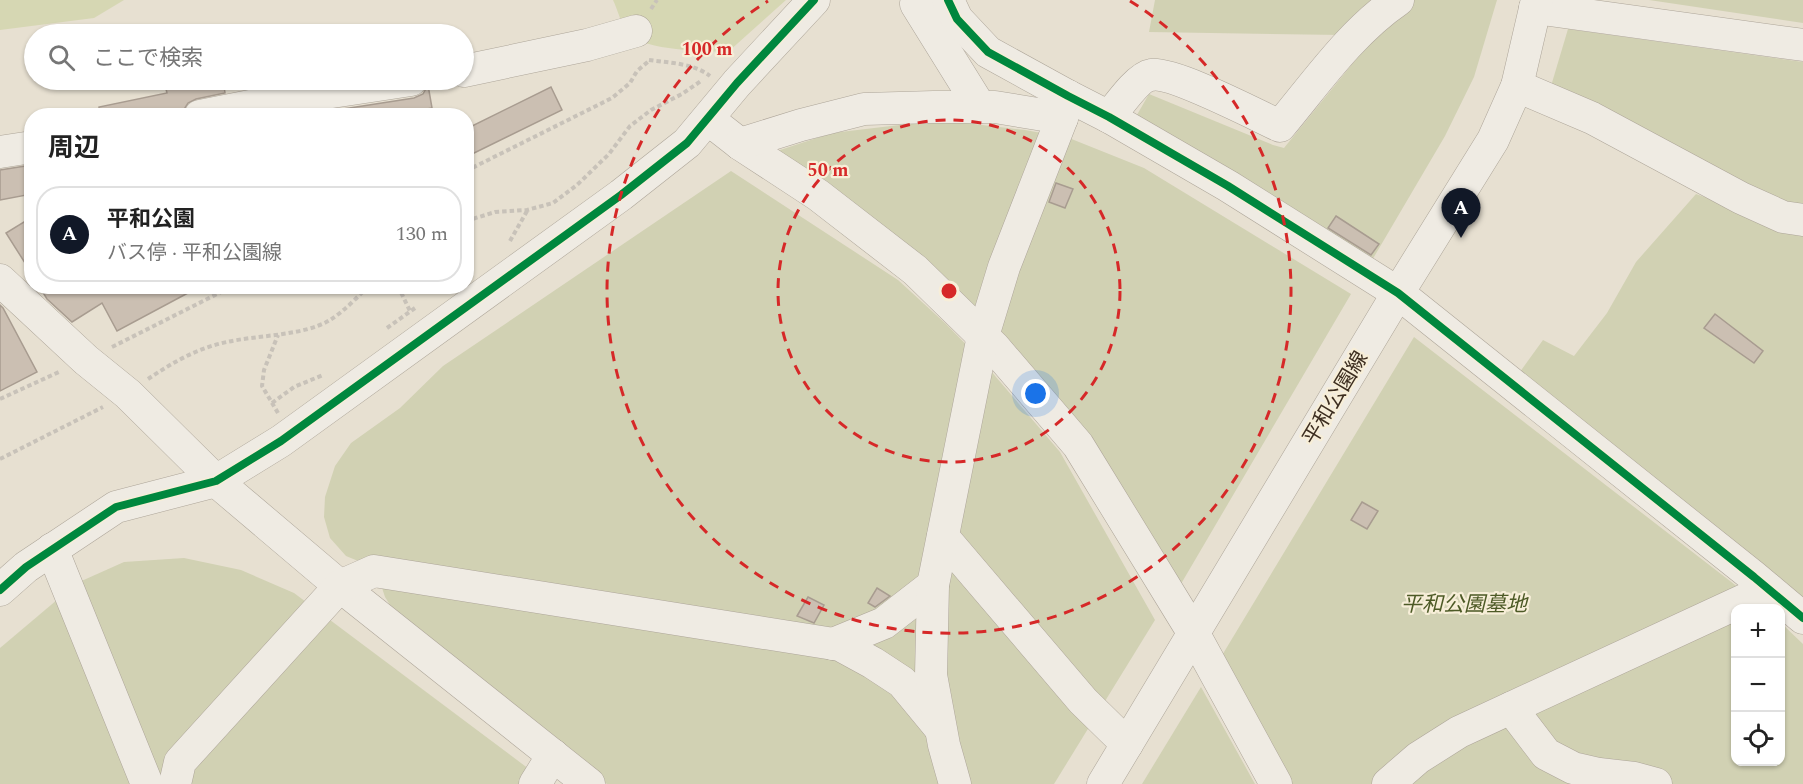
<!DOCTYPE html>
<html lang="ja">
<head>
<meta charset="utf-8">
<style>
  body { margin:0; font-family:Spectral,"Noto Sans JP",serif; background:#f6f6f6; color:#222 }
  .controls { position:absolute; right:18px; bottom:18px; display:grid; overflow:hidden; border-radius:12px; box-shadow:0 2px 4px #0004 }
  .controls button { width:54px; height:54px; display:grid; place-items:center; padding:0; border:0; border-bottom:2px solid #e0e0e0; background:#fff; color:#222; font:30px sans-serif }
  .you { position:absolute; left:1036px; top:394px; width:21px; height:21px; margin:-15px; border:4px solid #fff; border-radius:50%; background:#1a73e8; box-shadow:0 0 0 9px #1a73e833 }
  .badge { display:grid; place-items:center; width:39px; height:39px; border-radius:50%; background:#111827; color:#fff; font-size:20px; font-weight:700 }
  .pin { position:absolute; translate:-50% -50px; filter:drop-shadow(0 2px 3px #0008) }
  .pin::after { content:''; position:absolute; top:32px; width:21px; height:18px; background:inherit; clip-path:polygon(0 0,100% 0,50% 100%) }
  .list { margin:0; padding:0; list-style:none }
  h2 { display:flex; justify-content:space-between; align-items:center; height:78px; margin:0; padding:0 24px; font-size:26px }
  h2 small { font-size:20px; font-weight:400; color:#767676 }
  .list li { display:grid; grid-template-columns:39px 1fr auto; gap:18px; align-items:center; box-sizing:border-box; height:96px; margin:0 12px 12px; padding:0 12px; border:2px solid #e0e0e0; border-radius:24px }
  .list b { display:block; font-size:22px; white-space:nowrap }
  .list p { margin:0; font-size:20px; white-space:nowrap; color:#767676 }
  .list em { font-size:20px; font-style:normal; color:#767676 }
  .icon { flex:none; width:33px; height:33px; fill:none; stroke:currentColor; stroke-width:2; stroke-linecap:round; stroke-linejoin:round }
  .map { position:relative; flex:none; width:1803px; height:784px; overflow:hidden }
  .search { position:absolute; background:#fff; box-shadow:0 2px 4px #0004; left:24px; top:24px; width:450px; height:66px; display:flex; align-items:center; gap:15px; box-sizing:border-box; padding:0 21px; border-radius:33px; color:#767676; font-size:22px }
  .panel { position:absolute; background:#fff; box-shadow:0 2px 4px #0004; left:24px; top:108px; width:450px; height:186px; border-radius:24px }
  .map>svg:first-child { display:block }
  .green { fill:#d6d7b3 }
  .cemetery { fill:#d1d1b3 }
  .building { fill:#cbbfb2; stroke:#a89c90; stroke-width:1.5 }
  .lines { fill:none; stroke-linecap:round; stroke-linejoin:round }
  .minor-casing { stroke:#ada599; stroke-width:33 }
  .path { stroke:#c8c2b9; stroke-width:4; stroke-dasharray:4.5 3; stroke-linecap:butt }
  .minor { stroke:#efebe3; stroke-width:32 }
  .cycleway-casing { stroke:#f7eed8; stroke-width:11 }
  .cycleway { stroke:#00873e; stroke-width:8 }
  .ring { fill:none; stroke:#d62828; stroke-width:3; stroke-dasharray:10 8 }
  .labels { text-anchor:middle; stroke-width:4.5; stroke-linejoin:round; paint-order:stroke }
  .street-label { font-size:21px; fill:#3d2e20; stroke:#f7eed8 }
  .park-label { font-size:21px; font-style:italic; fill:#4d5a26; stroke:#f7eed8 }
  .centre { fill:#d62828; stroke:#f7eed8; stroke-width:3 }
  .ring-label { font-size:18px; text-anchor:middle; font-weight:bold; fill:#d62828; stroke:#f7eed8; stroke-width:4.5; stroke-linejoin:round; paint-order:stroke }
</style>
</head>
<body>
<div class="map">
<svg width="1803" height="784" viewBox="0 0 1803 784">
  <rect width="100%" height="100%" fill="#e7e0d1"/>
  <g class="green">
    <polygon points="0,0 124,0 94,18 0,30"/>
    <path d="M 613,0 L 786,0 L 728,52 C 705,51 646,51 628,34 C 623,29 617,8 613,0 Z"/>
  </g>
  <g class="cemetery">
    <polygon points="1155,0 1497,0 1474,77 1445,136 1371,262 1134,120 1149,94 1273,145 1284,148 1366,47 1342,35 1149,32"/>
    <polygon points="1649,0 1803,0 1803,23"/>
    <polygon points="1568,29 1803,62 1803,212 1551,86"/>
    <polygon points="957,122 1025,130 1069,138 1144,168 1351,294 1178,589 1092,450 774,152 832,133 908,124"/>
    <polygon points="731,171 898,280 946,324 984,363 1060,452 1155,620 1054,784 607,784 405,629 385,597 381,585 363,563 346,556 330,538 324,517 325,497 335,466 351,443 400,408 443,366"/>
    <polygon points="1696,194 1763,218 1803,224 1803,603 1517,376 1543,340 1574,356 1607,313 1636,262"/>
    <polygon points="1414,337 1765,608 1736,608 1736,762 1780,762 1781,623 1803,644 1803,784 1287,784 1221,657"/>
    <polygon points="184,558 241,570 294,593 549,784 0,784 0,648 77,583 124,562"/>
    <polygon points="1201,687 1255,784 1142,784"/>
  </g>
  <g class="building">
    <polygon points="217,80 223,80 225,93 196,99 188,103 183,111 159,116 100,116 99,107 167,93 166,89"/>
    <polygon points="428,85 432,108 391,116 298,116 414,98 423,94"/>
    <polygon points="551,87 562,110 466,157 466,129"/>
    <polygon points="32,165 32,194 0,200 0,170"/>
    <polygon points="1056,183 1073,189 1065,208 1049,202"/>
    <polygon points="1336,216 1379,244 1371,255 1328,228"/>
    <polygon points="32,217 32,274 6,233"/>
    <polygon points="39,286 201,286 117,331 102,303 72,322 47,299"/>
    <polygon points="0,305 3,308 37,372 0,391"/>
    <polygon points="1715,314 1763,351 1754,363 1704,328"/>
    <polygon points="1362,502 1378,511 1367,529 1351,520"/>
    <polygon points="877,588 890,596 875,607 868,603"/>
    <polygon points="808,597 824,605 814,623 797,616"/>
  </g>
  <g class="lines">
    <g class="minor-casing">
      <g id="minor">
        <polyline points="918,0 916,4 980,107"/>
        <polyline points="948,0 957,19 988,52 1068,96 1109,117 1228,186 1398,293 1754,577 1803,618"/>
        <polyline points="1535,8 1803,45"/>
        <polyline points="464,71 587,45 636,31"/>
        <polyline points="1517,86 1592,118 1741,198 1783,217 1803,220"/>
        <polyline points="200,116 286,99 411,80"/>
        <path d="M 1109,117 C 1118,106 1138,77 1151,75 C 1172,71 1256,115 1280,126 C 1316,83 1351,32 1398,0"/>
        <polyline points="708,119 740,144 818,195 915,270 994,347 1078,445 1194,634 1276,784"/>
        <polyline points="740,144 801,125 864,109 934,107 995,107 1062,118"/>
        <polyline points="0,152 32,147"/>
        <polyline points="0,280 86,360 128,394 216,481 340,586 589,784"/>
        <polyline points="943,537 1083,701 1127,744"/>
        <polyline points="52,549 147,784"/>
        <polyline points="0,590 26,567 116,507 216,481 281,441 621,195 687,143 737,83 814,0"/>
        <polyline points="833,644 884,623 933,585"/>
        <polyline points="1511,708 1546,754 1573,768 1599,774 1634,778 1656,784"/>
        <polyline points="175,784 180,762 340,586 374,571 840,645 873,663 902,682 940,728"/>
        <polyline points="535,784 553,755"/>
        <polyline points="955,784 944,745 931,675 933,585 983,336 1004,267 1062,118 1068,96"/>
        <polyline points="1103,784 1398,293 1493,140 1517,86 1537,0"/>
        <polyline points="1388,784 1418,758 1459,732 1768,589"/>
      </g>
    </g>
    <g class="path">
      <polyline points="651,9 657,0"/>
      <path d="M 649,60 C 670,63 693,63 710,76"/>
      <polyline points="466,171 612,98 630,83 637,71 650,60"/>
      <polyline points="466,221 495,212 527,210 553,203 577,185 609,154 630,126 651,110 682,94 701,81"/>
      <polyline points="510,241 527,211"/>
      <polyline points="398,286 410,311"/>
      <polyline points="387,328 415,308"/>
      <polyline points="112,347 233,286"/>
      <path d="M 148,379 C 172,363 197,348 227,342 C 257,335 304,336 330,320 C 344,311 357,298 368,286"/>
      <polyline points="0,399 59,372"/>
      <polyline points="272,403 294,387 323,375"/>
      <polyline points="278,413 262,386 264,370 278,335"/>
      <polyline points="0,459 103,407"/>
    </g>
    <use href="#minor" class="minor"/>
    <g class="cycleway-casing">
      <g id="cycleway">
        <polyline points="948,0 957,19 988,52 1068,96 1109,117 1228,186 1398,293 1754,577 1803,618"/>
        <polyline points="0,590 26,567 116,507 216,481 281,441 621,195 687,143 737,83 814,0"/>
      </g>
    </g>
    <use href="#cycleway" class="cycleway"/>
  </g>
  <g class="ring">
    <circle cx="949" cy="291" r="171"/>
    <path d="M1130 1A342 342 0 1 1 768 1"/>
  </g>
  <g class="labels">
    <g class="street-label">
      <text transform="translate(1335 398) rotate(-59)" y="7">平和公園線</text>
    </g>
    <g class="park-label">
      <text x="1464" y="611">平和公園墓地</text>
    </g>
  </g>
  <circle cx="949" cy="291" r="9" class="centre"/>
  <g class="ring-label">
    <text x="707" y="55">100 m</text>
    <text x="828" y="176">50 m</text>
  </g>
</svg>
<div class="controls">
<button>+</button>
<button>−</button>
<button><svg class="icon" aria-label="locate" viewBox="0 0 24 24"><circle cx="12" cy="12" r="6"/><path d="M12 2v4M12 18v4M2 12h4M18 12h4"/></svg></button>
</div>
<div class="you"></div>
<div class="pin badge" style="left:1461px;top:238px">A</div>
<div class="search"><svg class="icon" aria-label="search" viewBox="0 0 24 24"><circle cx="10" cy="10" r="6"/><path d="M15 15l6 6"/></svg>ここで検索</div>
<section class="panel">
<h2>周辺<small></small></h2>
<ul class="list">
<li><span class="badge">A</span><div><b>平和公園</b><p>バス停 · 平和公園線</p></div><em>130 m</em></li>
</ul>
</section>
</div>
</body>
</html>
